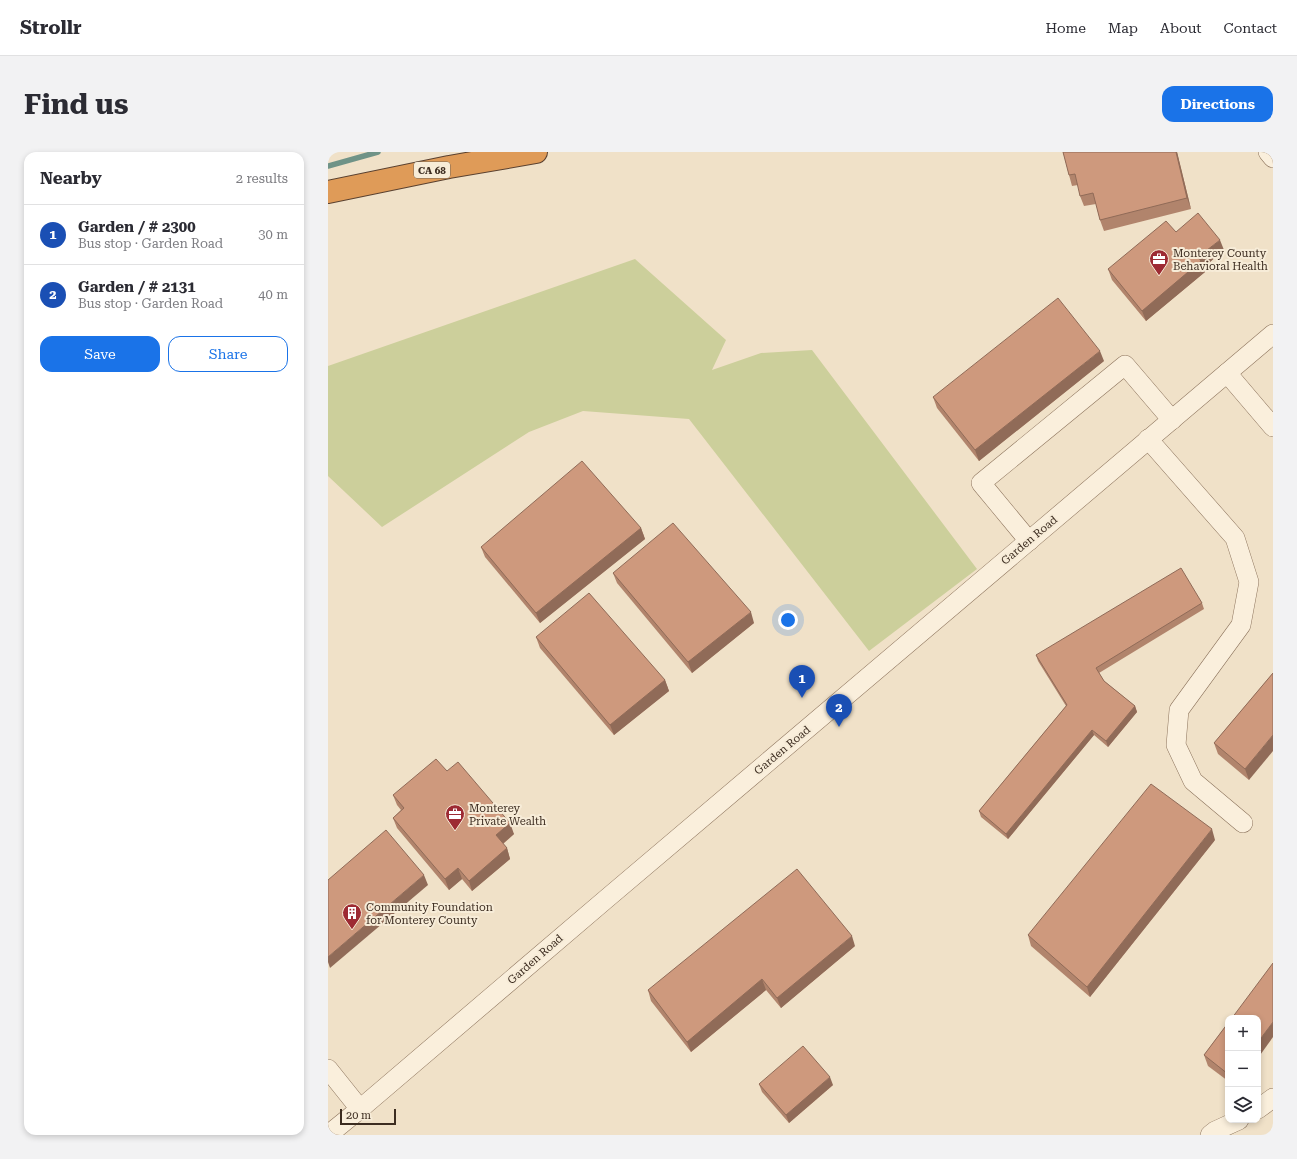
<!DOCTYPE html>
<html lang="en">
<head>
<meta charset="utf-8">
<style>
  body { margin:0; font-family:"Roboto Serif",serif; background:#f2f2f3; color:#2b2b33 }
  .controls { position:absolute; right:12px; bottom:12px; display:grid; overflow:hidden; border-radius:8px; box-shadow:0 2px 6px #0003 }
  .controls button { width:36px; height:36px; display:grid; place-items:center; padding:0; border:0; border-bottom:1px solid #e1e1e2; background:#fff; color:#2b2b33; font:20px sans-serif }
  .scale { position:absolute; left:12px; bottom:10px; width:56px; box-sizing:border-box; padding-left:4px; border:2px solid #3c2c20; border-top:0; font-size:11px; line-height:14px; white-space:nowrap; color:#3c2c20; -webkit-text-stroke:3px #f7ecd8; paint-order:stroke }
  .you { position:absolute; left:460px; top:468px; width:14px; height:14px; margin:-10px; border:3px solid #fff; border-radius:50%; background:#1a73e8; box-shadow:0 0 0 6px #1a73e833 }
  .badge { display:grid; place-items:center; width:26px; height:26px; border-radius:50%; background:#1a73e8; color:#fff; font-size:13px; font-weight:700 }
  .pin { position:absolute; translate:-50% -33px; filter:drop-shadow(0 1px 2px #0008) }
  .pin::after { content:''; position:absolute; top:21px; width:14px; height:12px; background:inherit; clip-path:polygon(0 0,100% 0,50% 100%) }
  .list { margin:0; padding:0; list-style:none }
  h2 { display:flex; justify-content:space-between; align-items:center; height:52px; margin:0; padding:0 16px; font-size:17px }
  h2 small { font-size:13px; font-weight:400; color:#7c7c81 }
  .list li { display:grid; grid-template-columns:26px 1fr auto; gap:12px; align-items:center; box-sizing:border-box; height:60px; padding:0 16px; border-top:1px solid #e1e1e2 }
  .list b { display:block; font-size:15px; white-space:nowrap }
  .list p { margin:0; font-size:13px; white-space:nowrap; color:#7c7c81 }
  .list em { font-size:13px; font-style:normal; color:#7c7c81 }
  .actions { display:flex; gap:8px; padding:12px 16px }
  .actions a { flex:1; padding:9px 0; border:1px solid #1a73e8; border-radius:12px; text-align:center; font-size:14px; color:#1a73e8 }
  .actions .main { background:#1a73e8; color:#fff }
  .icon { flex:none; width:22px; height:22px; fill:none; stroke:currentColor; stroke-width:2; stroke-linecap:round; stroke-linejoin:round }
  .map { position:relative; flex:none; width:945px; height:983px; overflow:hidden; border-radius:12px }
  header { display:flex; align-items:center; gap:24px; box-sizing:border-box; height:56px; padding:0 20px; background:#fff; border-bottom:1px solid #e1e1e2 }
  header strong { font-size:19px }
  nav { display:flex; gap:22px; margin-inline-start:auto; font-size:14px }
  .intro { display:flex; align-items:center; justify-content:space-between; box-sizing:border-box; height:96px; padding:0 24px }
  h1 { margin:0; font-size:28px }
  .button { padding:10px 18px; border-radius:12px; background:#1a73e8; color:#fff; font-size:14px; font-weight:700 }
  main { display:flex; gap:24px; padding:0 24px }
  aside { flex:1; background:#fff; border-radius:12px; box-shadow:0 2px 6px #0003 }
  .map>svg:first-child { display:block }
  .green { fill:#cccf9b }
  .lines { fill:none; stroke-linecap:round; stroke-linejoin:round }
  .stream { stroke:#6f9387; stroke-width:5.5 }
  .minor-casing { stroke:#8c735c; stroke-width:20 }
  .highway-casing { stroke:#5a4130; stroke-width:24 }
  .minor { stroke:#faefdc; stroke-width:19 }
  .highway { stroke:#df9b58; stroke-width:22 }
  .wall { fill:#b1846c }
  .shaded-wall { fill:#906b58 }
  .building { fill:#ce997d; stroke:#906b58 }
  .labels { text-anchor:middle; stroke-width:4; stroke-linejoin:round; paint-order:stroke }
  .shield { fill:#f7ecd8; stroke:#746657; stroke-width:1 }
  .shield-label { font-size:10px; font-weight:bold; fill:#3c2c20 }
  .poi-label { font-size:11px; fill:#3c2c20; stroke:#f7ecd8; text-anchor:start }
  .street-label { font-size:11px; fill:#3c2c20; stroke:#f7ecd8 }
</style>
</head>
<body>
<header>
<strong>Strollr</strong>
<nav><a>Home</a><a>Map</a><a>About</a><a>Contact</a></nav>
</header>
<div class="intro"><h1>Find us</h1><a class="button">Directions</a></div>
<main>
<aside>
<h2>Nearby<small>2 results</small></h2>
<ul class="list">
<li><span class="badge" style="background:#1a4fb4">1</span><div><b>Garden / # 2300</b><p>Bus stop · Garden Road</p></div><em>30 m</em></li>
<li><span class="badge" style="background:#1a4fb4">2</span><div><b>Garden / # 2131</b><p>Bus stop · Garden Road</p></div><em>40 m</em></li>
</ul>
<div class="actions"><a class="main">Save</a><a>Share</a></div>
</aside>
<div class="map">
<svg width="945" height="983" viewBox="0 0 945 983">
  <rect width="100%" height="100%" fill="#f0e1c8"/>
  <polygon class="green" points="307,107 398,188 384,218 433,201 484,198 649,417 541,499 361,267 255,259 201,280 54,375 0,324 0,214"/>
  <g class="lines">
    <polyline class="stream" points="0,14 50,0"/>
    <g class="minor-casing">
      <g id="minor">
        <polyline points="940,0 945,6"/>
        <polyline points="899,221 945,275"/>
        <polyline points="820,287 907,386 921,430 913,473 851,558 848,593 865,629 915,671"/>
        <polyline points="701,389 653,331 797,213 844,268"/>
        <polyline points="0,917 32,957"/>
        <polyline points="930,957 945,946"/>
        <polyline points="0,983 32,957 277,748 945,182"/>
        <polyline points="882,983 887,979 911,968"/>
      </g>
    </g>
    <g class="highway-casing">
      <polyline id="highway" points="0,40 121,15 208,0"/>
    </g>
    <use href="#minor" class="minor"/>
    <use href="#highway" class="highway"/>
  </g>
  <g class="wall">
    <polygon points="735,0 849,0 863,57 776,79 772,68 768,52 756,54 752,44 750,33 744,34 741,23"/>
    <polygon points="848,80 896,98 876,115 877,120 818,169 784,128 780,117"/>
    <polygon points="776,209 651,309 609,256 605,245"/>
    <polygon points="313,376 317,387 212,471 157,405 153,395"/>
    <polygon points="285,421 426,471 364,521 289,431"/>
    <polygon points="874,451 876,457 771,521 776,529 807,554 809,560 780,595 766,583 680,687 653,665 651,659 738,554 710,509 708,503"/>
    <polygon points="208,485 337,528 341,539 286,583 212,496"/>
    <polygon points="945,521 921,628 890,602 886,591"/>
    <polygon points="119,619 186,682 175,692 179,696 182,707 144,739 134,727 121,738 69,676 65,666 73,658 69,653 65,643"/>
    <polygon points="887,688 762,845 703,794 700,783"/>
    <polygon points="527,794 453,856 438,838 363,900 323,849 320,838"/>
    <polygon points="900,871 900,929 880,914 876,903"/>
    <polygon points="431,932 505,933 461,971 434,940"/>
  </g>
  <g class="shaded-wall">
    <polygon points="848,0 849,0 863,57 859,46"/>
    <polygon points="892,88 896,98 876,115 877,120 818,169 814,159 870,105"/>
    <polygon points="772,199 776,209 651,309 647,298"/>
    <polygon points="313,376 317,387 212,471 208,461"/>
    <polygon points="423,460 426,471 364,521 360,510"/>
    <polygon points="337,528 341,539 286,583 282,573"/>
    <polygon points="807,554 809,560 780,595 778,589"/>
    <polygon points="764,578 766,583 680,687 678,682"/>
    <polygon points="945,583 945,599 921,628 917,617"/>
    <polygon points="182,671 186,682 172,694 168,683"/>
    <polygon points="884,677 887,688 762,845 759,835"/>
    <polygon points="179,696 182,707 144,739 141,729"/>
    <polygon points="130,716 134,727 121,738 117,727"/>
    <polygon points="96,723 100,733 2,816 0,810 0,805"/>
    <polygon points="524,784 527,794 453,856 449,846"/>
    <polygon points="434,827 438,838 363,900 359,890"/>
    <polygon points="945,870 945,885 930,906 930,890"/>
    <polygon points="502,925 505,933 461,971 458,963"/>
  </g>
  <g class="building">
    <polygon points="735,0 848,0 859,46 772,68 765,41 752,44 747,22 741,23"/>
    <polygon points="870,61 892,88 870,105 873,109 814,159 780,117 838,69 848,80"/>
    <polygon points="730,146 772,199 647,298 605,245"/>
    <polygon points="254,309 313,376 208,461 153,395"/>
    <polygon points="345,371 423,460 360,510 285,421"/>
    <polygon points="853,416 874,451 768,516 776,529 807,554 778,589 764,578 678,682 651,659 739,553 708,503"/>
    <polygon points="261,441 337,528 282,573 208,485"/>
    <polygon points="945,521 945,583 917,617 886,591"/>
    <polygon points="108,607 119,619 130,610 182,671 168,683 179,696 141,729 130,716 117,727 65,666 76,656 65,643"/>
    <polygon points="823,632 884,677 759,835 700,783"/>
    <polygon points="58,678 96,723 0,805 0,728"/>
    <polygon points="469,717 524,784 449,846 434,827 359,890 320,838"/>
    <polygon points="945,811 945,870 930,890 930,866 904,866"/>
    <polygon points="900,871 900,922 876,903"/>
    <polygon points="475,894 502,925 458,963 431,932"/>
  </g>
  <defs>
    <g id="office-pin" transform="scale(1)"><path d="M0 17L-7.5 6A9.5 9.5 0 1 1 7.5 6Z" fill="#9d2a33" stroke="#f7ecd8"/><path d="M-6-3h4V-5.5h4V-3h4V5H-6ZM-1-4.5V-3h2v-1.5ZM-6 0V1H6V0Z" fill="#fff"/></g>
    <g id="building-pin" transform="scale(1)"><path d="M0 17L-7.5 6A9.5 9.5 0 1 1 7.5 6Z" fill="#9d2a33" stroke="#f7ecd8"/><path d="M-4-6H4V6H1V3H-1V6H-4ZM-2.5-4.3h1.7v1.8h-1.7ZM.8-4.3h1.7v1.8H.8ZM-2.5-1h1.7V.8h-1.7ZM.8-1h1.7V.8H.8Z" fill="#fff"/></g>
  </defs>
  <g fill-rule="evenodd">
    <use href="#office-pin" x="831" y="107"/>
    <use href="#office-pin" x="127" y="662"/>
    <use href="#building-pin" x="24" y="761"/>
  </g>
  <g class="labels">
    <rect class="shield" x="86" y="10" width="36" height="16" rx="3"/>
    <g class="shield-label">
      <text x="104" y="22">CA 68</text>
    </g>
    <g class="poi-label">
      <text x="845" y="105">Monterey County<tspan x="845" dy="13">Behavioral Health</tspan></text>
      <text x="141" y="660">Monterey<tspan x="141" dy="13">Private Wealth</tspan></text>
      <text x="38" y="759">Community Foundation<tspan x="38" dy="13">for Monterey County</tspan></text>
    </g>
    <g class="street-label">
      <text transform="translate(701 388) rotate(-40)" y="4">Garden Road</text>
      <text transform="translate(454 598) rotate(-40)" y="4">Garden Road</text>
      <text transform="translate(207 807) rotate(-41)" y="4">Garden Road</text>
    </g>
  </g>
</svg>
<div class="controls">
<button>+</button>
<button>−</button>
<button><svg class="icon" aria-label="layers" viewBox="0 0 24 24"><path d="M12 4l9 5-9 5-9-5zM3 14l9 5 9-5"/></svg></button>
</div>
<div class="scale">20 m</div>
<div class="you"></div>
<div class="pin badge" style="left:474px;top:546px;background:#1a4fb4">1</div>
<div class="pin badge" style="left:511px;top:575px;background:#1a4fb4">2</div>
</div>
</main>
</body>
</html>
